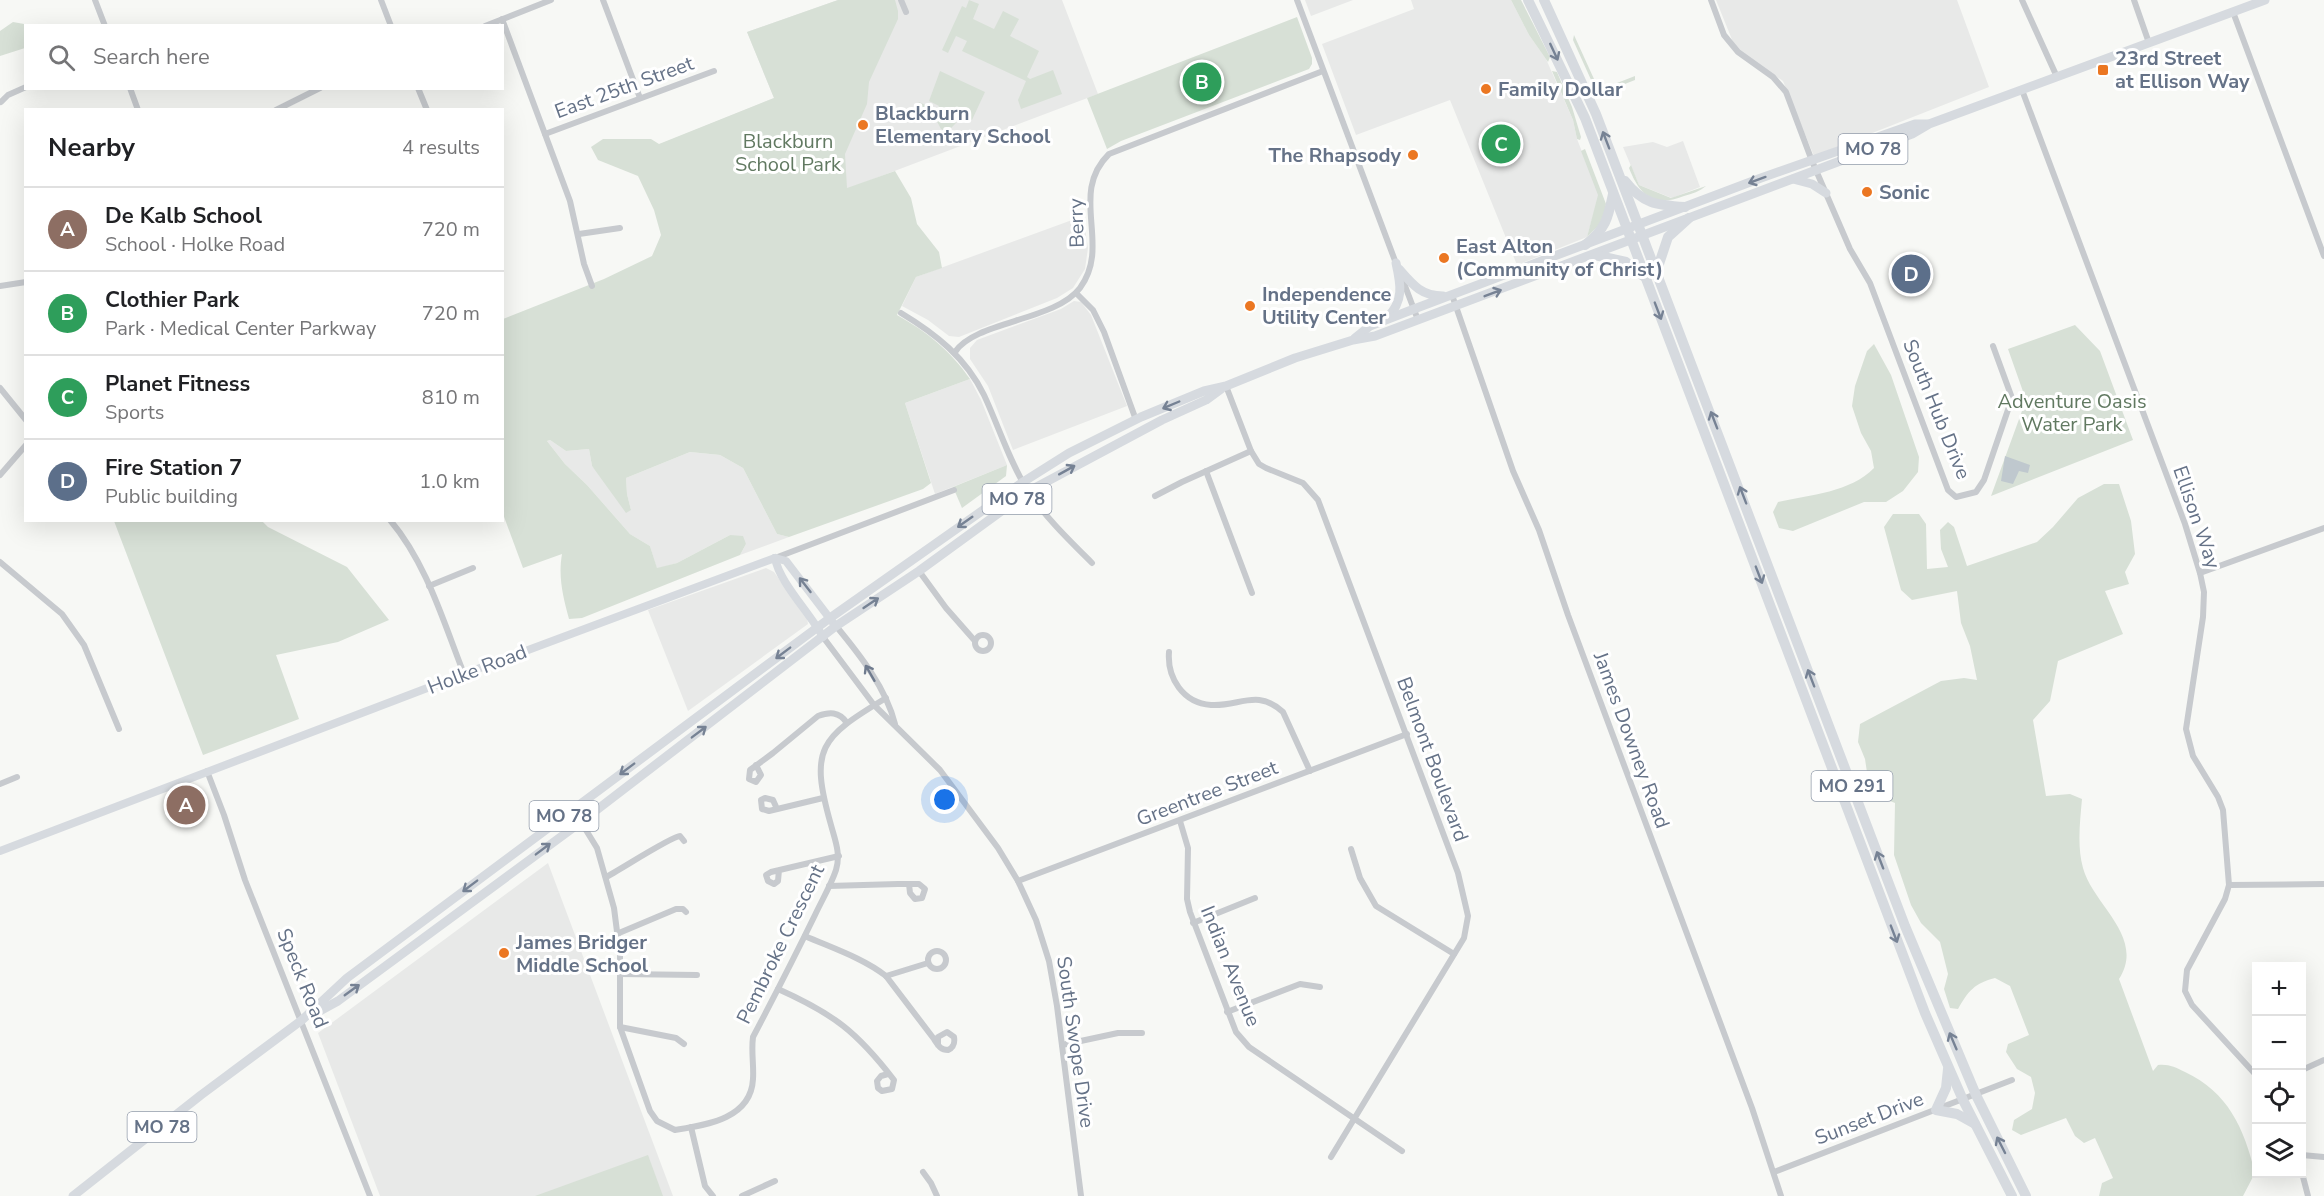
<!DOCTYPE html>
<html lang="en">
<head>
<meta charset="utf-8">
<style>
  body { margin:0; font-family:"Nunito Sans",sans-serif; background:#f2f2f2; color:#202124 }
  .controls { position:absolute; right:18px; bottom:18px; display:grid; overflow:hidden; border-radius:0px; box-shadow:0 6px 24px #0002 }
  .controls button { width:54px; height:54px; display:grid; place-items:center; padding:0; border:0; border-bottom:2px solid #e0e0e0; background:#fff; color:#202124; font:30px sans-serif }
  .you { position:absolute; left:945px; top:800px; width:21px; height:21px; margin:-15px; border:4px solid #fff; border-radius:50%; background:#1a73e8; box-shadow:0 0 0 9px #1a73e833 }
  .badge { display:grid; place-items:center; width:39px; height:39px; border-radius:50%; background:#d93025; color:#fff; font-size:20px; font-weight:700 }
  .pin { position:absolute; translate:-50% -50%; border:3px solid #fff; box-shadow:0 2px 6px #0006 }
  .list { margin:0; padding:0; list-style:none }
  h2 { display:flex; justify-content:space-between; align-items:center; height:78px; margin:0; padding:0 24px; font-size:26px }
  h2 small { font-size:20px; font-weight:400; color:#757577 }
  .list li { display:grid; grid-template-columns:39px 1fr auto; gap:18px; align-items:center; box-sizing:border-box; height:84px; padding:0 24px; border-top:2px solid #e0e0e0 }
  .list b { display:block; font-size:22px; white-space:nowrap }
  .list p { margin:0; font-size:20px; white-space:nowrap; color:#757577 }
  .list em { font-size:20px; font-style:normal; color:#757577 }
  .icon { flex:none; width:33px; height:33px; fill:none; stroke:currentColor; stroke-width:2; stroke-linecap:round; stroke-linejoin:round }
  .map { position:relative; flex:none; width:2324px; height:1196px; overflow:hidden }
  .search { position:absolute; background:#fff; box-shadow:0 6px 24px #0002; left:24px; top:24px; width:480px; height:66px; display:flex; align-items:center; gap:15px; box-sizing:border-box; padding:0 21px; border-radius:0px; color:#757577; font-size:22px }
  .panel { position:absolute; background:#fff; box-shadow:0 6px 24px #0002; left:24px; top:108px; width:480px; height:414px; border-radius:0px }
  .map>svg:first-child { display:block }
  .built { fill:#e8e9e8 }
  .green { fill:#d7e0d6 }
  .water { fill:#bfc8ce }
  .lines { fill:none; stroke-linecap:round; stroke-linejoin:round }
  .street { stroke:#c7cace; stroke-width:6 }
  .secondary { stroke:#d6dadf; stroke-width:8 }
  .primary { stroke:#d6dadf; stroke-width:9 }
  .highway { stroke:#d6dadf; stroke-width:10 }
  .oneway { stroke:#768294 }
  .oneway2 { stroke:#6f7b8e }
  .poi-dot { fill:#eb7722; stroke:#fff; stroke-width:2 }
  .labels { text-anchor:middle; stroke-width:6; stroke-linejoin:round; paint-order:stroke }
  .shield { fill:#fff; stroke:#939cab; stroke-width:1.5 }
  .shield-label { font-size:18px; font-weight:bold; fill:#657287 }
  .poi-label { font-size:20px; font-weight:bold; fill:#657287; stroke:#fff; text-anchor:start }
  .street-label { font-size:20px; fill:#657287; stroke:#fff }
  .park-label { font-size:20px; fill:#617961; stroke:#fff }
</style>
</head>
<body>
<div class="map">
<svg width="2324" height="1196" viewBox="0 0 2324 1196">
  <rect width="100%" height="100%" fill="#f7f8f5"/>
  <g class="built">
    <polygon points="838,0 1062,0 1098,94 847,189 643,151 774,98 747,32"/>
    <polygon points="1305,0 1353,0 1311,16"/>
    <polygon points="1411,0 1511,0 1529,35 1546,59 1573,120 1577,139 1599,195 1587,237 1517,265 1450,100 1356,135 1322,44 1414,9"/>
    <polygon points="1716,0 1957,0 1989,87 1814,156 1783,81 1735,47"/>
    <polygon points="1683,141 1700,187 1672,198 1639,185 1623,147 1653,142 1667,147"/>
    <polygon points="1083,216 1088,248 1085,269 1073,288 1057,298 959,337 949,336 928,320 902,306 916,277"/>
    <polygon points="1074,301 1081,302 1091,315 1127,406 1013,450 988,386 970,359 970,348 977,340 1061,309"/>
    <polygon points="970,379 981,400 1007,465 935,494 905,403"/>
    <polygon points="550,440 566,451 589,449 592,466 631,510 627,494 626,478 690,452 720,455 743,468 777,534 789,537 740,555 746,544 730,535 677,563 657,569 650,546 630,534 587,485 565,464 547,441"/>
    <polygon points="766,568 774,572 807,618 808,624 688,711 648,610"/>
    <polygon points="548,863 673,1196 380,1196 318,1033"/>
  </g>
  <g class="green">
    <path d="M 838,0 L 895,0 L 898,11 L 898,19 L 869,82 L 867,104 L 845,154 L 847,188 L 895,171 L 911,198 L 917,224 L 939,252 L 942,268 L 916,277 L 897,315 C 927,332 950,350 970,379 L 905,403 L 931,483 L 923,489 L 789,537 L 777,534 L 743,468 L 720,455 L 690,452 L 626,478 L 627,494 L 631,510 L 626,513 L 592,466 L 589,449 L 566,451 L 550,440 L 547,441 L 565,464 L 587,485 L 630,534 L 650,546 L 657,568 L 677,563 L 730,535 L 743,536 L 746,544 L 740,555 L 582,618 L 569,619 C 563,597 558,577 562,554 L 523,568 L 503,514 L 503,319 L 604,279 L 652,256 L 661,235 L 654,210 L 638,176 L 598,160 L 591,147 L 603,139 L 651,139 L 659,144 L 774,98 L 747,32 Z"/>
    <polygon points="969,0 979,4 973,19 994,29 1003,11 1019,19 1010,36 1039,51 1027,77 1030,79 1053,70 1062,94 1021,109 1018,100 1026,81 962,51 967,41 956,36 948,53 942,50 962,6 966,8"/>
    <polygon points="1511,0 1521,0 1550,57 1548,62 1529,35"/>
    <polygon points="1297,17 1312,58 1312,64 1309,69 1121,141 1107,149 1087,98"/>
    <polygon points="13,22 30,25 26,26 25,48 0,56 0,31"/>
    <polygon points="1574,35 1599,90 1635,76 1635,80 1602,93 1597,93 1573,40"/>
    <polygon points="940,71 985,92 972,120 960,115 956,123 947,132 941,129 934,116 939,106 929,101"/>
    <polygon points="1552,71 1557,72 1572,107 1581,137 1580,140 1577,139 1573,120"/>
    <polygon points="919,102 934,109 927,123 912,116"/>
    <polygon points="1585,149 1606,204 1603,221 1587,237 1598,195 1581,151"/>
    <path d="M 1631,165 L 1639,185 L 1671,198 L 1706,186 C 1700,191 1692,194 1684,196 C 1654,208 1640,196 1629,168 Z"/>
    <polygon points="2075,325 2100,351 2133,440 1991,496 2026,400 2008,349"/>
    <path d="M 1874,344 L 1891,375 L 1919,457 L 1918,472 L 1903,491 L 1886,502 L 1864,502 L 1793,531 L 1779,528 L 1773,512 L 1778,502 C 1810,495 1851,492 1874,468 L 1871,451 L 1861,433 L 1852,406 L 1855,386 L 1867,351 Z"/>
    <polygon points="1007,465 1006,476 962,508 953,487"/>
    <path d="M 2104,484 L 2119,484 L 2131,521 L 2135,554 L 2125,572 L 2129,584 L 2105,591 L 2123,634 L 2058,661 L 2050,701 L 2033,720 L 2046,796 L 2070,794 L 2082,799 C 2080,821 2077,847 2083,868 C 2093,905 2146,937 2119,979 L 2153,1071 L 2158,1065 C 2169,1064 2175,1067 2185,1072 C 2228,1092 2244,1128 2255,1173 L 2243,1196 L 2099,1196 L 2102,1183 L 2113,1178 L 2095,1138 L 2084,1143 L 2075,1136 L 2066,1118 L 2021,1135 L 2012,1130 L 2014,1120 L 2032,1109 L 2035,1093 L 2031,1077 L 2017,1069 L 2006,1052 L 2008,1044 L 2029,1035 L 2010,986 L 1995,978 C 1975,983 1968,991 1958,1009 L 1950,1008 L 1944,989 L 1948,974 L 1940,942 L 1921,923 L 1911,905 L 1894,855 L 1895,803 L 1880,797 L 1868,779 L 1865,759 L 1858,742 L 1860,724 L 1941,681 L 1964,678 L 1977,680 L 1970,646 L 1961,623 L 1957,591 L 1912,600 L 1901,590 L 1884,527 L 1893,514 L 1919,514 L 1926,524 L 1927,569 L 1948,567 L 1941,549 L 1940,530 L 1948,522 L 1954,527 L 1967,566 L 2037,542 L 2053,527 L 2078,498 Z"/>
    <polygon points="114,521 262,521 268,527 347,567 389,620 338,642 276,655 299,719 203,755"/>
    <polygon points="648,1155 663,1196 535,1196"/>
  </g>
  <polygon class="water" points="2005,456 2030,465 2028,473 2019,471 2013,484 2001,481"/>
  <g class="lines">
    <g class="street">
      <polyline points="95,0 105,26"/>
      <polyline points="381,0 391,26"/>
      <polyline points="603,0 640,98"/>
      <polyline points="901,0 906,12"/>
      <polyline points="1297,0 1397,266"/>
      <polyline points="1711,0 1724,35 1738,52 1773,77 1786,92 1812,161 1850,249 1870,283 1948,490 1956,497 1976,492 1984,480 2012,398 1993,346"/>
      <polyline points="2022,0 2057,77"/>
      <polyline points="2134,0 2149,43"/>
      <polyline points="2233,12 2324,256"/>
      <polyline points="502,19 570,201 584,264 592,286"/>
      <polyline points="485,26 551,0"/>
      <polyline points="130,88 138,110"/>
      <polyline points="418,88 427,110"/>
      <polyline points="2022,90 2185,524 2200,573 2204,592 2203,617 2186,729 2193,756 2218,797 2223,810 2229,885 2225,899 2187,970 2185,991 2192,1005 2256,1075"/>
      <polyline points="1,102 8,95 26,87"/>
      <polyline points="276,110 320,88"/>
      <polyline points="545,134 714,71"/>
      <polyline points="579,234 620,228"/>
      <polyline points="1402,278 1418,320"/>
      <polyline points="0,286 26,282"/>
      <polyline points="1076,293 1093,310 1104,332 1136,420"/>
      <polyline points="1452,295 1513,471 1539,530 1568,615 1752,1108 1781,1196"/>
      <path d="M 901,313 C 936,334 966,358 984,395 C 999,427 1009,461 1028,491 C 1046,518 1069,540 1092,563"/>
      <path d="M 955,352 C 975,321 1055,321 1080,288 C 1112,245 1068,194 1109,154 L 1323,71"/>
      <polyline points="1226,386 1251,451 1259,464 1266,468 1303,483 1318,500 1458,873 1468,916 1464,938 1331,1157"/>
      <polyline points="0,388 26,420"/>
      <polyline points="1206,471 1252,593"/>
      <polyline points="0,475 26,445"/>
      <polyline points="1155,496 1182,482 1251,451"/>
      <path d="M 390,520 C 427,564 443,621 464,674"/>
      <polyline points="775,558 954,490"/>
      <polyline points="0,562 62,614 84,645 119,729"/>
      <polyline points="919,571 946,608 975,641"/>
      <polyline points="2200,573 2324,528"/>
      <polyline points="429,586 473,568"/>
      <path d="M 836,626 C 860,655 886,688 895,724"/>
      <circle cx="983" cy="643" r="8"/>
      <polyline points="823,637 874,705 940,770 998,848 1018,881 1036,920 1049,961 1057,1006 1081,1196"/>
      <path d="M 1169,652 C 1167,678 1183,703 1211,705 C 1239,707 1257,688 1283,712 L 1310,771"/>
      <path d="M 756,765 L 761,775 L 756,782 L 749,779 L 750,770 L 773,753 L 818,716 C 829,712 839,711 847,723"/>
      <polyline points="207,771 224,815 245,880 370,1196"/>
      <polyline points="0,784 17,777"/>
      <polyline points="777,809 773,800 765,798 761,800 762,809 769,811 823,798"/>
      <polyline points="1180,821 1188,848 1187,899 1190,912 1236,1032 1249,1047 1402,1151"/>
      <path d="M 581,822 L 597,848 L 614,908 L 620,955 L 620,1027 L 650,1111 L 657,1121 L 675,1130 C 706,1125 751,1119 753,1079 C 754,1065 751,1052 753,1037 C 774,997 795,956 815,915 C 822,900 831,885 836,870 C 841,854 835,840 831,825 C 809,748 820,738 886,698"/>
      <polyline points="1351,849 1360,878 1376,906 1454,954"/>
      <polyline points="779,870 778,881 774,884 768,881 766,875 771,872 839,856"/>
      <path d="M 606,877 C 618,871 672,836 680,836 L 684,841"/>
      <polyline points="1018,881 1407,734"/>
      <polyline points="2229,885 2324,884"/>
      <polyline points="829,886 898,884 919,884 925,889 922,898 915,899 910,893 909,884"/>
      <polyline points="1193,923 1255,898"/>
      <polyline points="619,933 676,909 683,909 686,912"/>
      <path d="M 805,936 C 832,948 863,958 886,976 L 934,1039 C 938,1045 940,1050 948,1050 C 954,1047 955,1043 954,1037 L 947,1032 L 938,1037 L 938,1045"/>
      <circle cx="937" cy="960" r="9"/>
      <polyline points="620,974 697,975"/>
      <polyline points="886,976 928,963"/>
      <path d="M 778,989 C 834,1014 857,1032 894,1080 L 892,1089 L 882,1091 L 878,1088 L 877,1081 L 881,1076 L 888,1074"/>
      <polyline points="1227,1012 1300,984 1320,987"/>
      <polyline points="620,1027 676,1038 684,1044"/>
      <polyline points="1062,1045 1118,1033 1142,1033"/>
      <polyline points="2302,1070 2324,1060"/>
      <polyline points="691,1127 705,1186 713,1196"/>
      <polyline points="2302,1155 2324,1157"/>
      <polyline points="923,1172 931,1183 937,1196"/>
      <polyline points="1774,1172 2012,1080"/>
      <polyline points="2302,1173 2308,1196"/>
      <polyline points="742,1196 775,1181"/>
    </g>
    <g class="secondary">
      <polyline points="775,558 786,561 834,624"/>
      <path d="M 775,558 C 779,582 810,613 823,637"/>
      <polyline points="0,851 464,674 775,558"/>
    </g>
    <g class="primary">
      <polyline points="1793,179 1812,184 1826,193"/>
      <path d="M 1399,269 C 1412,284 1421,296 1443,296"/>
      <path d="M 1387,318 C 1404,301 1401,285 1396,263"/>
      <polyline points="1355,338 1370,326 1414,309 1761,178 1915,124 1927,124"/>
      <polyline points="316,1013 338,1001 581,822 836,626 919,571 1029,491 1162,420 1206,400 1221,389"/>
      <polyline points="73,1196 201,1095 302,1020 347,978 830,618 1023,482 1069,453 1141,417 1204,391 1226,386 1295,358 1353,340 1375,336 1912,134 1929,124 2265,0"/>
    </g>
    <g class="highway">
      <polyline points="1528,0 1585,118 1925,1013 1963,1100 2012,1196"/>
      <polyline points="1544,0 1596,114 1905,926 1976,1095 2026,1196"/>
      <path d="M 1625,181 C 1643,204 1656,205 1685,207"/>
      <path d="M 1585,245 C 1606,229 1608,218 1613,194"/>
      <polyline points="1595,255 1626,262 1643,276"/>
      <polyline points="1657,270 1668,237 1689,218"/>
      <polyline points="1948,1069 1946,1088 1936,1110 1957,1114 1975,1124"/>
    </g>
  </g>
  <defs><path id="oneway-shaft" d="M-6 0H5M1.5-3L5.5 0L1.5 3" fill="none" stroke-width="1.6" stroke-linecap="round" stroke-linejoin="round" transform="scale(1.5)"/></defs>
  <g class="oneway">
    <use href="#oneway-shaft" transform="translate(1554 52) rotate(65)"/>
    <use href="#oneway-shaft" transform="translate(1606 140) rotate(-111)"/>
    <use href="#oneway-shaft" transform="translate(1757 180) rotate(160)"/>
    <use href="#oneway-shaft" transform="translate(1493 293) rotate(-21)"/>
    <use href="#oneway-shaft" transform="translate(1658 311) rotate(69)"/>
    <use href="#oneway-shaft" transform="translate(1171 405) rotate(157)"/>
    <use href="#oneway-shaft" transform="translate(1714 420) rotate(-111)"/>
    <use href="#oneway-shaft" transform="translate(1067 470) rotate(-29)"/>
    <use href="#oneway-shaft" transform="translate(1743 495) rotate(-111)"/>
    <use href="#oneway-shaft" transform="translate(965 522) rotate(145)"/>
    <use href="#oneway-shaft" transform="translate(1759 575) rotate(69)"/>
    <use href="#oneway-shaft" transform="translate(805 585) rotate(-128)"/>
    <use href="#oneway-shaft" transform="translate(871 603) rotate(-34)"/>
    <use href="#oneway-shaft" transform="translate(783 653) rotate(143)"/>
    <use href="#oneway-shaft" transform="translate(1811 678) rotate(-111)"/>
    <use href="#oneway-shaft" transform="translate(699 732) rotate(-37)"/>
    <use href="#oneway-shaft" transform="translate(627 769) rotate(143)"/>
    <use href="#oneway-shaft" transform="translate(543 849) rotate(-37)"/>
    <use href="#oneway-shaft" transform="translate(1880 860) rotate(-111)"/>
    <use href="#oneway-shaft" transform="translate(470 886) rotate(143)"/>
    <use href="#oneway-shaft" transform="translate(1894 934) rotate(69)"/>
    <use href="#oneway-shaft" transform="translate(352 990) rotate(-36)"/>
    <use href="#oneway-shaft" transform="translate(1953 1041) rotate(-113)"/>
    <use href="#oneway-shaft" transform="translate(2001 1145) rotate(-117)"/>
  </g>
  <use class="oneway2" href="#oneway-shaft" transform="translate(870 673) rotate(-120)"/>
  <g class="poi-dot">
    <rect x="2097" y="64" width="12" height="12" rx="3"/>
    <circle cx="1486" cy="89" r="6"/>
    <circle cx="863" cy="125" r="6"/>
    <circle cx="1413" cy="155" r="6"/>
    <circle cx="1867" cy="192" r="6"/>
    <circle cx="1444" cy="258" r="6"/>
    <circle cx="1250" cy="306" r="6"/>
    <circle cx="504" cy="953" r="6"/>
  </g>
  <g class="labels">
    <g class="shield">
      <rect x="1838.5" y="134" width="69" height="30" rx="4.5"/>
      <rect x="982.5" y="484" width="69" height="30" rx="4.5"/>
      <rect x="1811.5" y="771" width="81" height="30" rx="4.5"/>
      <rect x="529.5" y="801" width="69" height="30" rx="4.5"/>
      <rect x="127.5" y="1112" width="69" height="30" rx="4.5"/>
    </g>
    <g class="shield-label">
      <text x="1873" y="155">MO 78</text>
      <text x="1017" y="505">MO 78</text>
      <text x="1852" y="792">MO 291</text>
      <text x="564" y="822">MO 78</text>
      <text x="162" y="1133">MO 78</text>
    </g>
    <g class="poi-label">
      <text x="2115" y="65">23rd Street<tspan x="2115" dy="23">at Ellison Way</tspan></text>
      <text x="1498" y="96">Family Dollar</text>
      <text x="875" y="120">Blackburn<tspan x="875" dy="23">Elementary School</tspan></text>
      <text x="1401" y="162" text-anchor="end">The Rhapsody</text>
      <text x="1879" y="199">Sonic</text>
      <text x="1456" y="253">East Alton<tspan x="1456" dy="23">(Community of Christ)</tspan></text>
      <text x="1262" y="301">Independence<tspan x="1262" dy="23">Utility Center</tspan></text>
      <text x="516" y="949">James Bridger<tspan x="516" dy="23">Middle School</tspan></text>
    </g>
    <g class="street-label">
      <text transform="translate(624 87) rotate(-20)" y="7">East 25th Street</text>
      <text transform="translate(1076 223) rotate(-92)" y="7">Berry</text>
      <text transform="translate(1937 409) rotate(68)" y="7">South Hub Drive</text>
      <text transform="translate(2197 517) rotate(71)" y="7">Ellison Way</text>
      <text transform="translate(477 669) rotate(-21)" y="7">Holke Road</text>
      <text transform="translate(1632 740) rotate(70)" y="7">James Downey Road</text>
      <text transform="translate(1433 759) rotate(70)" y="7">Belmont Boulevard</text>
      <text transform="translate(1207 793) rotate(-21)" y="7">Greentree Street</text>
      <text transform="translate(780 944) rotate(-64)" y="7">Pembroke Crescent</text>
      <text transform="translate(1231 966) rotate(68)" y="7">Indian Avenue</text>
      <text transform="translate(303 978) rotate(68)" y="7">Speck Road</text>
      <text transform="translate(1076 1042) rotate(82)" y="7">South Swope Drive</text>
      <text transform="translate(1869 1118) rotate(-21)" y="7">Sunset Drive</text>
    </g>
    <g class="park-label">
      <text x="788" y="148">Blackburn<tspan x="788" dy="23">School Park</tspan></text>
      <text x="2072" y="408">Adventure Oasis<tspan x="2072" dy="23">Water Park</tspan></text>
    </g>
  </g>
</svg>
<div class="controls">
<button>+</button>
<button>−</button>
<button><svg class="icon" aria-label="locate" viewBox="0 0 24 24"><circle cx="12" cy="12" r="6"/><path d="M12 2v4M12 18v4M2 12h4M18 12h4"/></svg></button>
<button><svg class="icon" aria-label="layers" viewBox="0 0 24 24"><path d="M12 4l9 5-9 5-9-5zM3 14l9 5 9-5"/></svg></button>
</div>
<div class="you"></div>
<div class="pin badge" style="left:186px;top:805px;background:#8d6e63">A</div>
<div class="pin badge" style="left:1202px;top:82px;background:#2e9e5b">B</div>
<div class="pin badge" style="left:1501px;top:144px;background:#2e9e5b">C</div>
<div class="pin badge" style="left:1911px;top:274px;background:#5c6f8a">D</div>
<div class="search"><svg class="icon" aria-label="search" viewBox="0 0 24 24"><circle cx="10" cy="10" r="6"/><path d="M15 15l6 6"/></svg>Search here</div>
<section class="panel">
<h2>Nearby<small>4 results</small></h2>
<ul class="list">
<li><span class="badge" style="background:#8d6e63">A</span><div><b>De Kalb School</b><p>School · Holke Road</p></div><em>720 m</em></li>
<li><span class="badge" style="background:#2e9e5b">B</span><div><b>Clothier Park</b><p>Park · Medical Center Parkway</p></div><em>720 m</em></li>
<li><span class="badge" style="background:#2e9e5b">C</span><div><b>Planet Fitness</b><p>Sports</p></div><em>810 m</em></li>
<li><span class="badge" style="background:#5c6f8a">D</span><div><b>Fire Station 7</b><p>Public building</p></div><em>1.0 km</em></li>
</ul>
</section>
</div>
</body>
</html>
